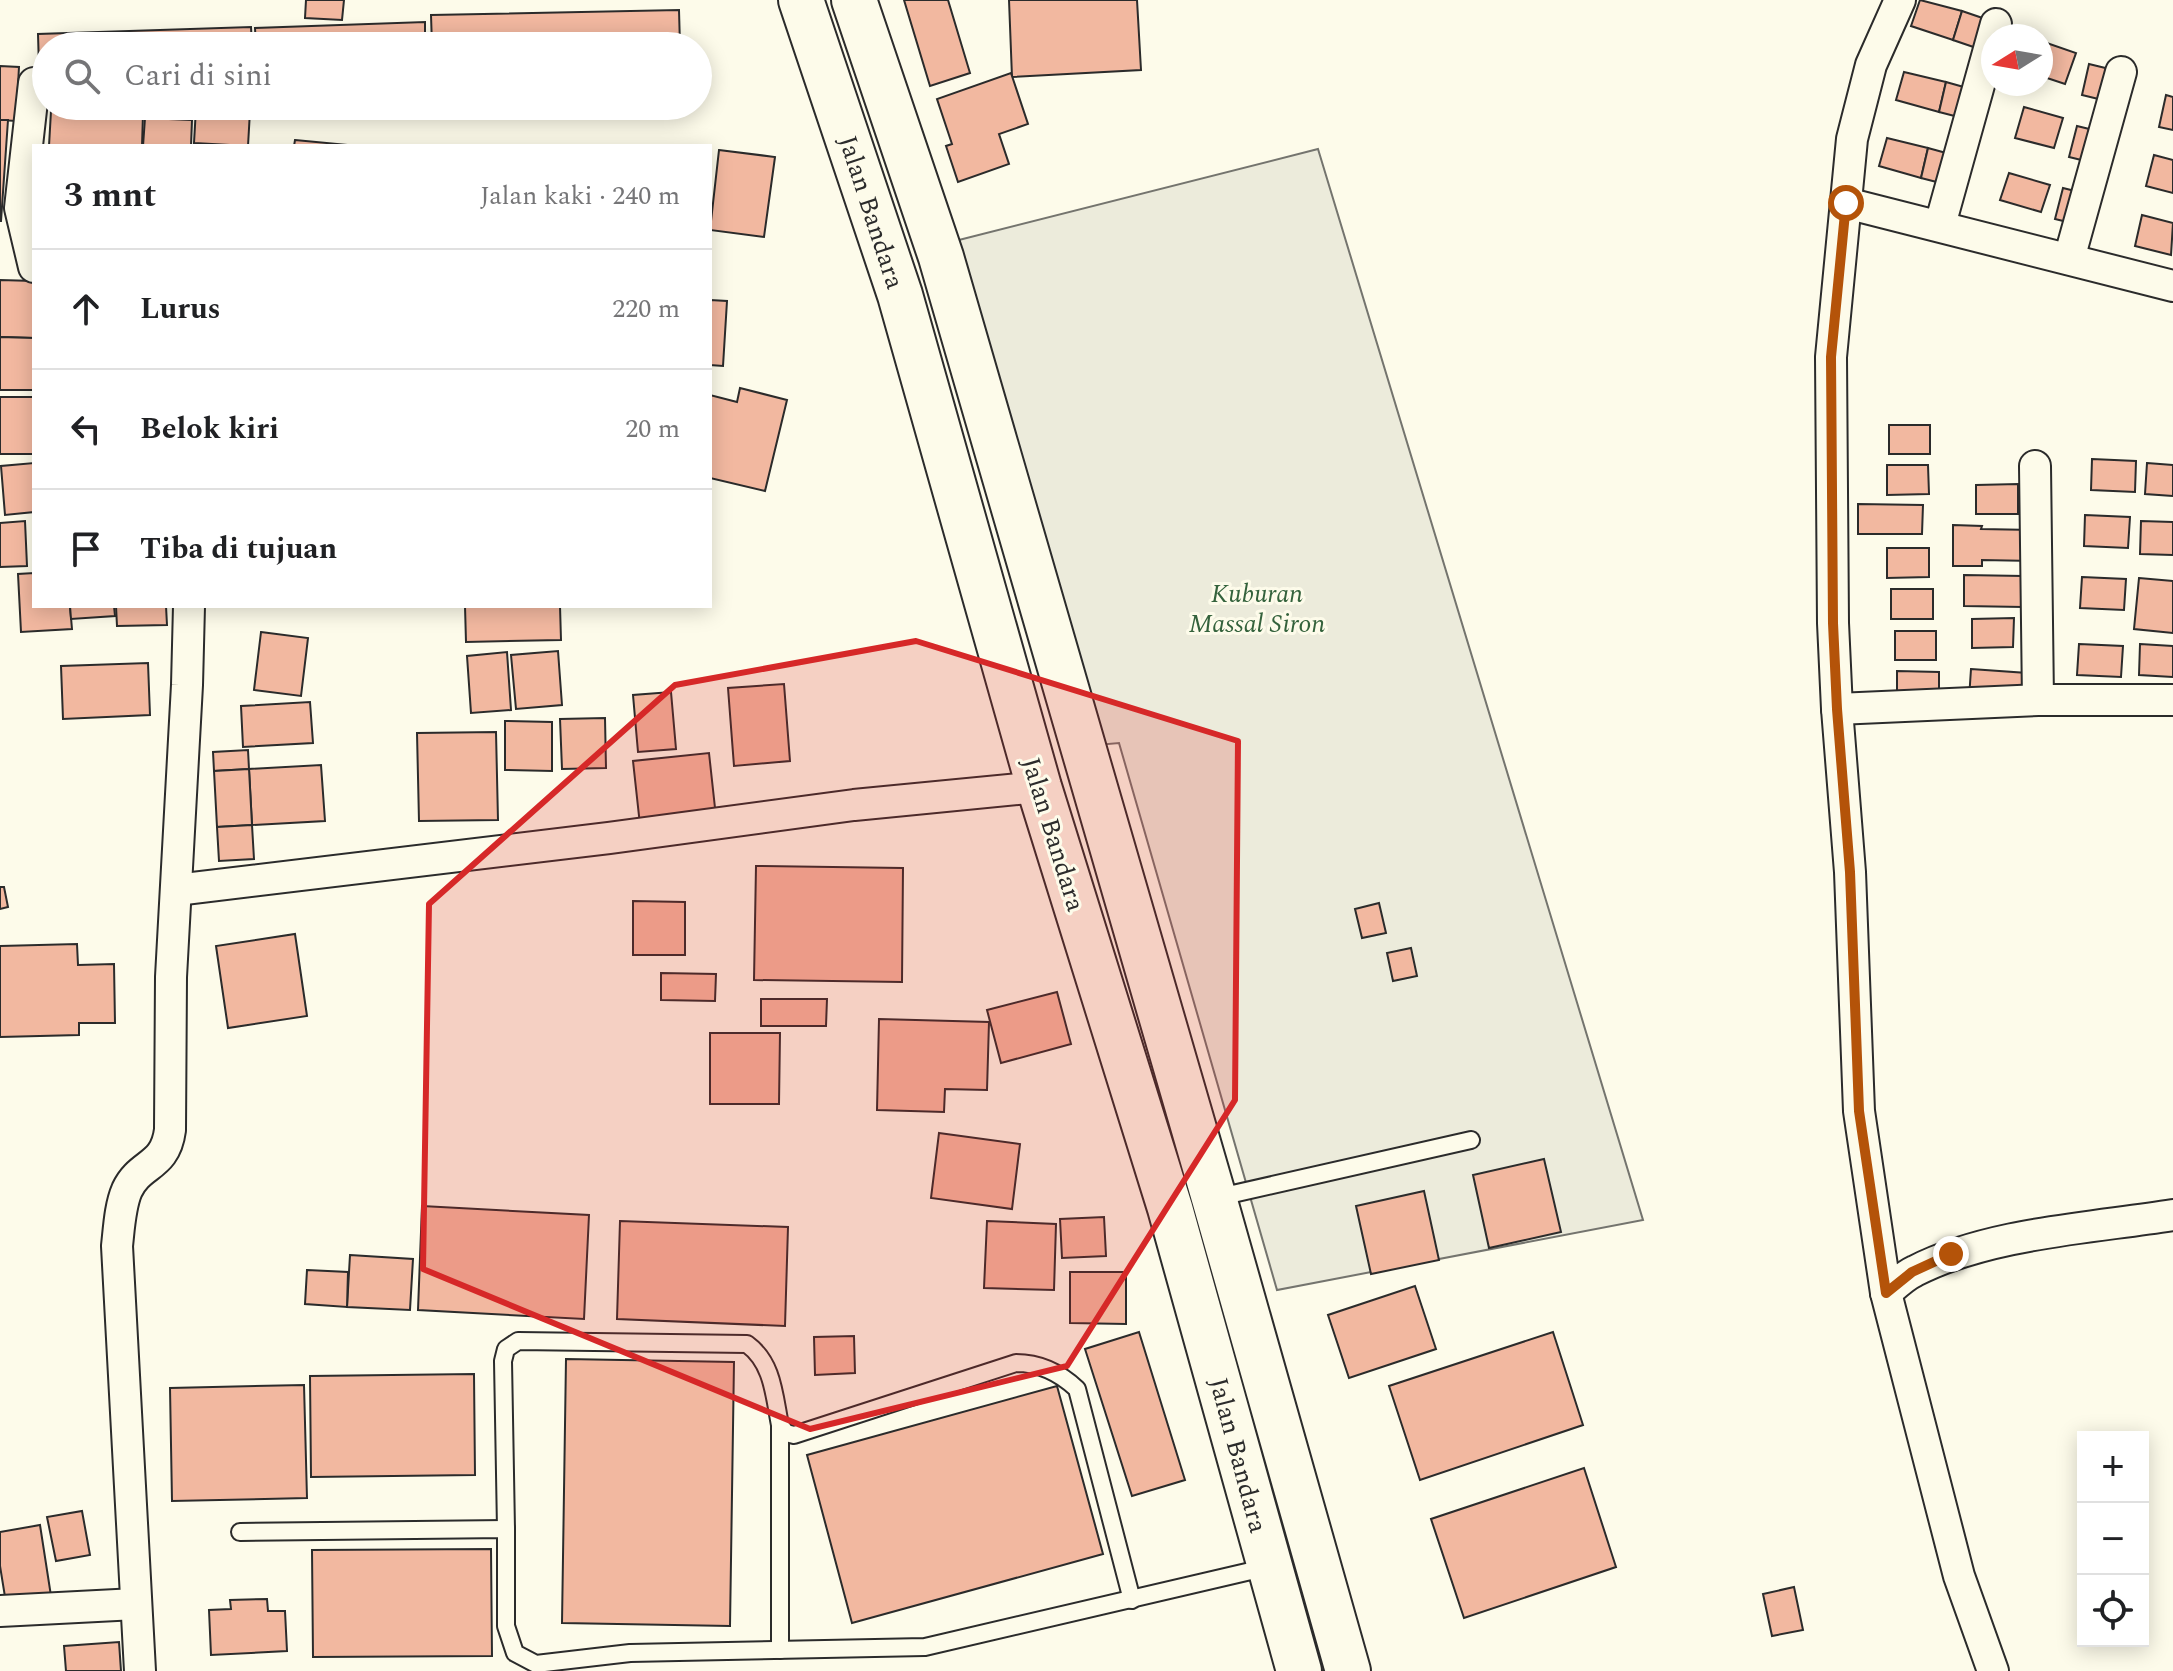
<!DOCTYPE html>
<html lang="id">
<head>
<meta charset="utf-8">
<style>
  body { margin:0; font-family:Spectral,serif; background:#f6f6f6; color:#202124 }
  .controls { position:absolute; right:24px; bottom:24px; display:grid; overflow:hidden; border-radius:0px; box-shadow:0 4px 20px #0003 }
  .controls button { width:72px; height:72px; display:grid; place-items:center; padding:0; border:0; border-bottom:2px solid #e0e0e0; background:#fff; color:#202124; font:40px sans-serif }
  .compass { position:absolute; left:1981px; top:24px; width:72px; height:72px; border-radius:50%; background:#fff; box-shadow:0 4px 20px #0003; rotate:259deg }
  .stop { position:absolute; width:24px; height:24px; margin:-18px; border:6px solid #b45309; border-radius:50%; background:#fff }
  .stop.end { background:#b45309; border-color:#fff; box-shadow:0 2px 8px #0008 }
  .list { margin:0; padding:0; list-style:none }
  h2 { display:flex; justify-content:space-between; align-items:center; height:104px; margin:0; padding:0 32px; font-size:34px }
  h2 small { font-size:26px; font-weight:400; color:#757577 }
  .list li { display:grid; grid-template-columns:52px 1fr auto; gap:24px; align-items:center; box-sizing:border-box; height:120px; padding:0 32px; border-top:2px solid #e0e0e0 }
  .list b { display:block; font-size:30px; white-space:nowrap }
  .list em { font-size:26px; font-style:normal; color:#757577 }
  .icon { flex:none; width:44px; height:44px; fill:none; stroke:currentColor; stroke-width:2; stroke-linecap:round; stroke-linejoin:round }
  .map { position:relative; flex:none; width:2173px; height:1671px; overflow:hidden }
  .search { position:absolute; background:#fff; box-shadow:0 4px 20px #0003; left:32px; top:32px; width:680px; height:88px; display:flex; align-items:center; gap:20px; box-sizing:border-box; padding:0 28px; border-radius:44px; color:#757577; font-size:30px }
  .panel { position:absolute; background:#fff; box-shadow:0 4px 20px #0003; left:32px; top:144px; width:680px; height:464px; border-radius:0px }
  .map>svg:first-child { display:block }
  .green { fill:#ecebdb; stroke:#74746e; stroke-width:2 }
  .building { fill:#f2b8a0; stroke:#2b2b2b; stroke-width:2 }
  .lines { fill:none; stroke-linecap:round; stroke-linejoin:round }
  .lane-casing { stroke:#2b2b2b; stroke-width:20 }
  .street-casing { stroke:#2b2b2b; stroke-width:34 }
  .highway-casing { stroke:#2b2b2b; stroke-width:48 }
  .lane { stroke:#fdfbea; stroke-width:16 }
  .street { stroke:#fdfbea; stroke-width:30 }
  .highway { stroke:#fdfbea; stroke-width:44 }
  .route { stroke:#b45309; stroke-width:10 }
  .marked { fill:#d62828; fill-opacity:0.2; stroke:#d62828; stroke-width:6; stroke-linejoin:round }
  .labels { text-anchor:middle; stroke-width:6; stroke-linejoin:round; paint-order:stroke }
  .street-label { font-size:26px; fill:#2b2b2b; stroke:#fdfbea }
  .park-label { font-size:26px; font-style:italic; fill:#34623c; stroke:#fdfbea }
</style>
</head>
<body>
<div class="map">
<svg width="2173" height="1671" viewBox="0 0 2173 1671">
  <rect width="100%" height="100%" fill="#fdfbea"/>
  <polygon class="green" points="1318,149 1643,1220 1277,1290 1119,743 1097,745 951,242"/>
  <g class="building">
    <polygon points="306,0 344,0 342,20 305,18"/>
    <polygon points="904,0 948,0 970,73 930,86"/>
    <polygon points="1009,0 1137,0 1141,70 1012,77"/>
    <polygon points="1920,0 1962,11 1953,40 1911,26"/>
    <polygon points="679,10 680,46 432,46 431,15"/>
    <polygon points="1962,11 2000,24 1991,53 1953,40"/>
    <polygon points="425,22 425,46 256,46 255,28"/>
    <polygon points="251,27 252,46 46,46 46,67 39,68 38,34"/>
    <polygon points="2041,41 2076,53 2065,84 2041,76"/>
    <polygon points="2089,64 2126,73 2119,104 2082,95"/>
    <polygon points="0,66 19,67 16,121 0,120"/>
    <polygon points="1904,72 1946,82 1939,112 1896,100"/>
    <polygon points="1011,73 1028,124 999,134 1009,164 958,182 946,146 952,144 937,99"/>
    <polygon points="1946,82 1985,93 1978,122 1939,112"/>
    <polygon points="2166,95 2173,97 2173,130 2159,127"/>
    <polygon points="2024,107 2063,118 2054,148 2015,138"/>
    <polygon points="196,108 250,111 248,146 194,143"/>
    <polygon points="51,111 143,114 142,146 49,146"/>
    <polygon points="145,118 192,120 191,146 143,146"/>
    <polygon points="0,120 8,120 1,221 0,221"/>
    <polygon points="2077,126 2114,135 2106,166 2069,157"/>
    <polygon points="1887,138 1928,148 1921,178 1879,166"/>
    <polygon points="295,140 348,145 347,146 294,146"/>
    <polygon points="1928,148 1968,159 1960,188 1921,178"/>
    <polygon points="719,150 775,157 764,237 710,230"/>
    <polygon points="2154,155 2173,160 2173,193 2146,186"/>
    <polygon points="2009,173 2050,185 2041,212 2000,200"/>
    <polygon points="2063,188 2099,197 2092,228 2055,219"/>
    <polygon points="2142,215 2173,223 2171,255 2135,246"/>
    <polygon points="0,280 34,281 34,338 0,337"/>
    <polygon points="710,300 727,301 723,366 710,365"/>
    <polygon points="0,337 34,338 34,390 0,390"/>
    <polygon points="740,388 787,400 765,491 710,478 710,395 737,402"/>
    <rect x="0" y="397" width="34" height="57"/>
    <rect x="1889" y="425" width="41" height="29"/>
    <polygon points="2092,459 2136,461 2135,492 2091,490"/>
    <polygon points="34,463 34,512 5,515 1,466"/>
    <polygon points="2147,463 2173,465 2173,496 2145,494"/>
    <polygon points="1887,465 1928,465 1929,494 1887,495"/>
    <polygon points="2018,484 2018,514 1976,514 1976,485"/>
    <polygon points="1858,504 1923,505 1922,534 1858,534"/>
    <polygon points="2085,515 2130,517 2128,548 2084,546"/>
    <polygon points="25,521 27,566 0,567 0,523"/>
    <polygon points="2141,521 2173,522 2173,555 2140,554"/>
    <polygon points="1953,525 1982,526 1981,529 2037,530 2036,561 1982,560 1982,566 1953,566"/>
    <polygon points="1887,548 1929,548 1929,577 1887,578"/>
    <polygon points="34,573 34,606 70,606 72,629 21,632 18,574"/>
    <polygon points="1964,575 2023,576 2023,607 1964,606"/>
    <polygon points="2082,577 2126,579 2124,610 2080,608"/>
    <polygon points="2139,578 2173,581 2173,633 2134,629"/>
    <rect x="1891" y="589" width="42" height="30"/>
    <polygon points="70,606 114,606 115,616 71,619"/>
    <polygon points="116,606 166,606 167,625 117,626"/>
    <polygon points="465,606 560,606 561,640 466,642"/>
    <polygon points="2014,618 2013,647 1972,648 1972,619"/>
    <rect x="1895" y="631" width="41" height="29"/>
    <polygon points="261,632 308,638 301,696 254,690"/>
    <polygon points="2079,644 2123,646 2121,677 2077,675"/>
    <polygon points="2140,644 2173,646 2173,677 2139,675"/>
    <polygon points="558,651 562,705 516,709 511,655"/>
    <polygon points="507,652 511,710 471,713 467,656"/>
    <polygon points="148,663 150,715 63,719 61,666"/>
    <polygon points="1971,669 2027,673 2026,702 1969,699"/>
    <polygon points="1897,671 1939,672 1939,701 1897,701"/>
    <polygon points="784,684 790,761 734,766 728,688"/>
    <polygon points="671,692 676,749 638,752 633,695"/>
    <polygon points="310,702 313,743 243,747 241,706"/>
    <polygon points="605,718 606,768 562,769 560,719"/>
    <polygon points="505,721 552,722 552,771 505,770"/>
    <polygon points="496,732 498,820 419,821 417,733"/>
    <polygon points="248,750 249,769 214,771 213,752"/>
    <polygon points="709,753 716,817 640,825 633,761"/>
    <polygon points="321,765 325,821 252,825 249,769"/>
    <polygon points="249,769 252,825 217,827 214,771"/>
    <polygon points="252,825 254,859 219,861 217,827"/>
    <polygon points="756,866 903,868 902,982 754,980"/>
    <polygon points="0,887 4,887 8,907 0,909"/>
    <polygon points="633,901 685,902 685,955 633,955"/>
    <polygon points="1379,903 1386,933 1362,938 1355,909"/>
    <polygon points="295,934 307,1016 228,1028 216,946"/>
    <polygon points="77,944 78,965 114,964 115,1023 79,1023 79,1035 0,1037 0,946"/>
    <polygon points="1411,948 1417,976 1393,981 1387,953"/>
    <polygon points="661,973 716,974 715,1001 661,1000"/>
    <polygon points="1057,992 1071,1044 1001,1063 987,1010"/>
    <polygon points="761,999 827,999 826,1026 761,1026"/>
    <polygon points="879,1019 989,1022 987,1090 945,1089 944,1112 877,1110"/>
    <polygon points="710,1033 780,1033 779,1104 710,1104"/>
    <polygon points="939,1133 1020,1144 1012,1209 931,1198"/>
    <polygon points="1544,1159 1561,1232 1489,1248 1473,1175"/>
    <polygon points="1424,1191 1439,1260 1371,1274 1356,1206"/>
    <polygon points="422,1206 589,1215 584,1319 418,1310"/>
    <polygon points="1104,1217 1106,1256 1062,1258 1060,1219"/>
    <polygon points="620,1221 788,1227 785,1326 617,1319"/>
    <polygon points="987,1221 1056,1224 1054,1290 984,1288"/>
    <polygon points="350,1255 413,1259 410,1310 347,1307"/>
    <polygon points="307,1270 348,1272 347,1307 305,1304"/>
    <polygon points="1070,1272 1126,1272 1126,1324 1070,1323"/>
    <polygon points="1415,1286 1436,1349 1349,1378 1328,1315"/>
    <polygon points="1139,1332 1185,1480 1132,1496 1085,1349"/>
    <polygon points="1553,1332 1583,1425 1420,1480 1389,1386"/>
    <polygon points="854,1336 855,1373 815,1375 814,1337"/>
    <polygon points="566,1359 734,1362 730,1626 562,1623"/>
    <polygon points="474,1374 475,1475 311,1477 310,1376"/>
    <polygon points="304,1385 307,1498 172,1501 170,1388"/>
    <polygon points="1057,1386 1103,1554 852,1623 807,1455"/>
    <polygon points="1584,1468 1616,1567 1464,1618 1431,1519"/>
    <polygon points="82,1511 90,1555 56,1561 47,1517"/>
    <polygon points="40,1525 51,1596 6,1603 0,1566 0,1532"/>
    <polygon points="491,1549 492,1656 313,1657 312,1550"/>
    <polygon points="1794,1587 1803,1630 1772,1636 1763,1594"/>
    <polygon points="267,1599 268,1611 285,1611 287,1651 211,1655 209,1610 231,1609 230,1600"/>
    <polygon points="119,1642 121,1671 66,1671 64,1646"/>
  </g>
  <g class="lines">
    <g class="lane-casing">
      <g id="lane">
        <polyline points="1215,1198 1471,1140"/>
        <polyline points="780,1425 780,1650"/>
        <path d="M 506,1529 L 503,1361 L 506,1349 L 518,1341 L 747,1344 C 773,1363 774,1395 780,1425 L 786,1433 L 794,1435 L 1016,1363 C 1041,1363 1060,1373 1077,1389 L 1132,1600"/>
        <polyline points="240,1532 506,1529 506,1626 515,1653 536,1664 630,1653 925,1647 1268,1567"/>
      </g>
    </g>
    <g class="street-casing">
      <g id="street">
        <polyline points="1900,0 1871,65 1852,139 1831,357 1833,623 1837,709 1850,872 1859,1111 1886,1293 1959,1576 1993,1671"/>
        <polyline points="34,83 20,208 34,267"/>
        <polyline points="1846,203 2173,286"/>
        <polyline points="1940,225 1996,24"/>
        <polyline points="2069,259 2121,72"/>
        <polyline points="2035,466 2038,700"/>
        <polyline points="1837,709 2038,700 2173,700"/>
        <polyline points="176,890 609,838 854,805 1039,787"/>
        <path d="M 1886,1293 C 1895,1285 1904,1276 1915,1271 C 1989,1233 2091,1228 2173,1215"/>
        <polyline points="0,1611 136,1604"/>
        <path d="M 140,1671 L 117,1246 C 119,1228 120,1206 127,1190 C 140,1162 165,1168 170,1130 L 171,977 L 187,685 L 189,606"/>
      </g>
    </g>
    <g class="highway-casing">
      <g id="highway">
        <polyline points="801,0 900,295 1039,787 1170,1208 1299,1671"/>
        <polyline points="854,0 941,257 1214,1198 1348,1671"/>
      </g>
    </g>
    <use href="#lane" class="lane"/>
    <use href="#street" class="street"/>
    <use href="#highway" class="highway"/>
  </g>
  <g class="lines">
    <polyline class="route" points="1846,203 1831,357 1833,623 1837,709 1850,872 1859,1111 1886,1293 1912,1272 1951,1254"/>
  </g>
  <path class="marked" d="M 916,641 L 1238,741 L 1235,1100 L 1067,1366 L 810,1429 L 423,1269 L 429,904 L 675,685 Z"/>
  <g class="labels">
    <g class="street-label">
      <text transform="translate(872 212) rotate(72)" y="9">Jalan Bandara</text>
      <text transform="translate(1054 834) rotate(73)" y="9">Jalan Bandara</text>
      <text transform="translate(1239 1455) rotate(75)" y="9">Jalan Bandara</text>
    </g>
    <g class="park-label">
      <text x="1257" y="602">Kuburan<tspan x="1257" dy="30">Massal Siron</tspan></text>
    </g>
  </g>
</svg>
<div class="controls">
<button>+</button>
<button>−</button>
<button><svg class="icon" aria-label="locate" viewBox="0 0 24 24"><circle cx="12" cy="12" r="6"/><path d="M12 2v4M12 18v4M2 12h4M18 12h4"/></svg></button>
</div>
<svg class="compass" viewBox="-18 -18 36 36"><path d="M0-13l5 13h-10z" fill="#e53935"/><path d="M0 13l5-13h-10z" fill="#757577"/></svg>
<div class="stop" style="left:1846px;top:203px"></div>
<div class="stop end" style="left:1951px;top:1254px"></div>
<div class="search"><svg class="icon" aria-label="search" viewBox="0 0 24 24"><circle cx="10" cy="10" r="6"/><path d="M15 15l6 6"/></svg>Cari di sini</div>
<section class="panel">
<h2>3 mnt<small>Jalan kaki · 240 m</small></h2>
<ul class="list">
<li><svg class="icon" aria-label="ahead" viewBox="0 0 24 24"><path d="M12 20V5M6 11l6-6 6 6"/></svg><div><b>Lurus</b></div><em>220 m</em></li>
<li><svg class="icon" aria-label="left" viewBox="0 0 24 24"><path d="M17 20v-9H6M10 6l-5 5 5 5"/></svg><div><b>Belok kiri</b></div><em>20 m</em></li>
<li><svg class="icon" aria-label="arrive" viewBox="0 0 24 24"><path d="M6 21V4h12l-3 4 3 4H6"/></svg><div><b>Tiba di tujuan</b></div></li>
</ul>
</section>
</div>
</body>
</html>
